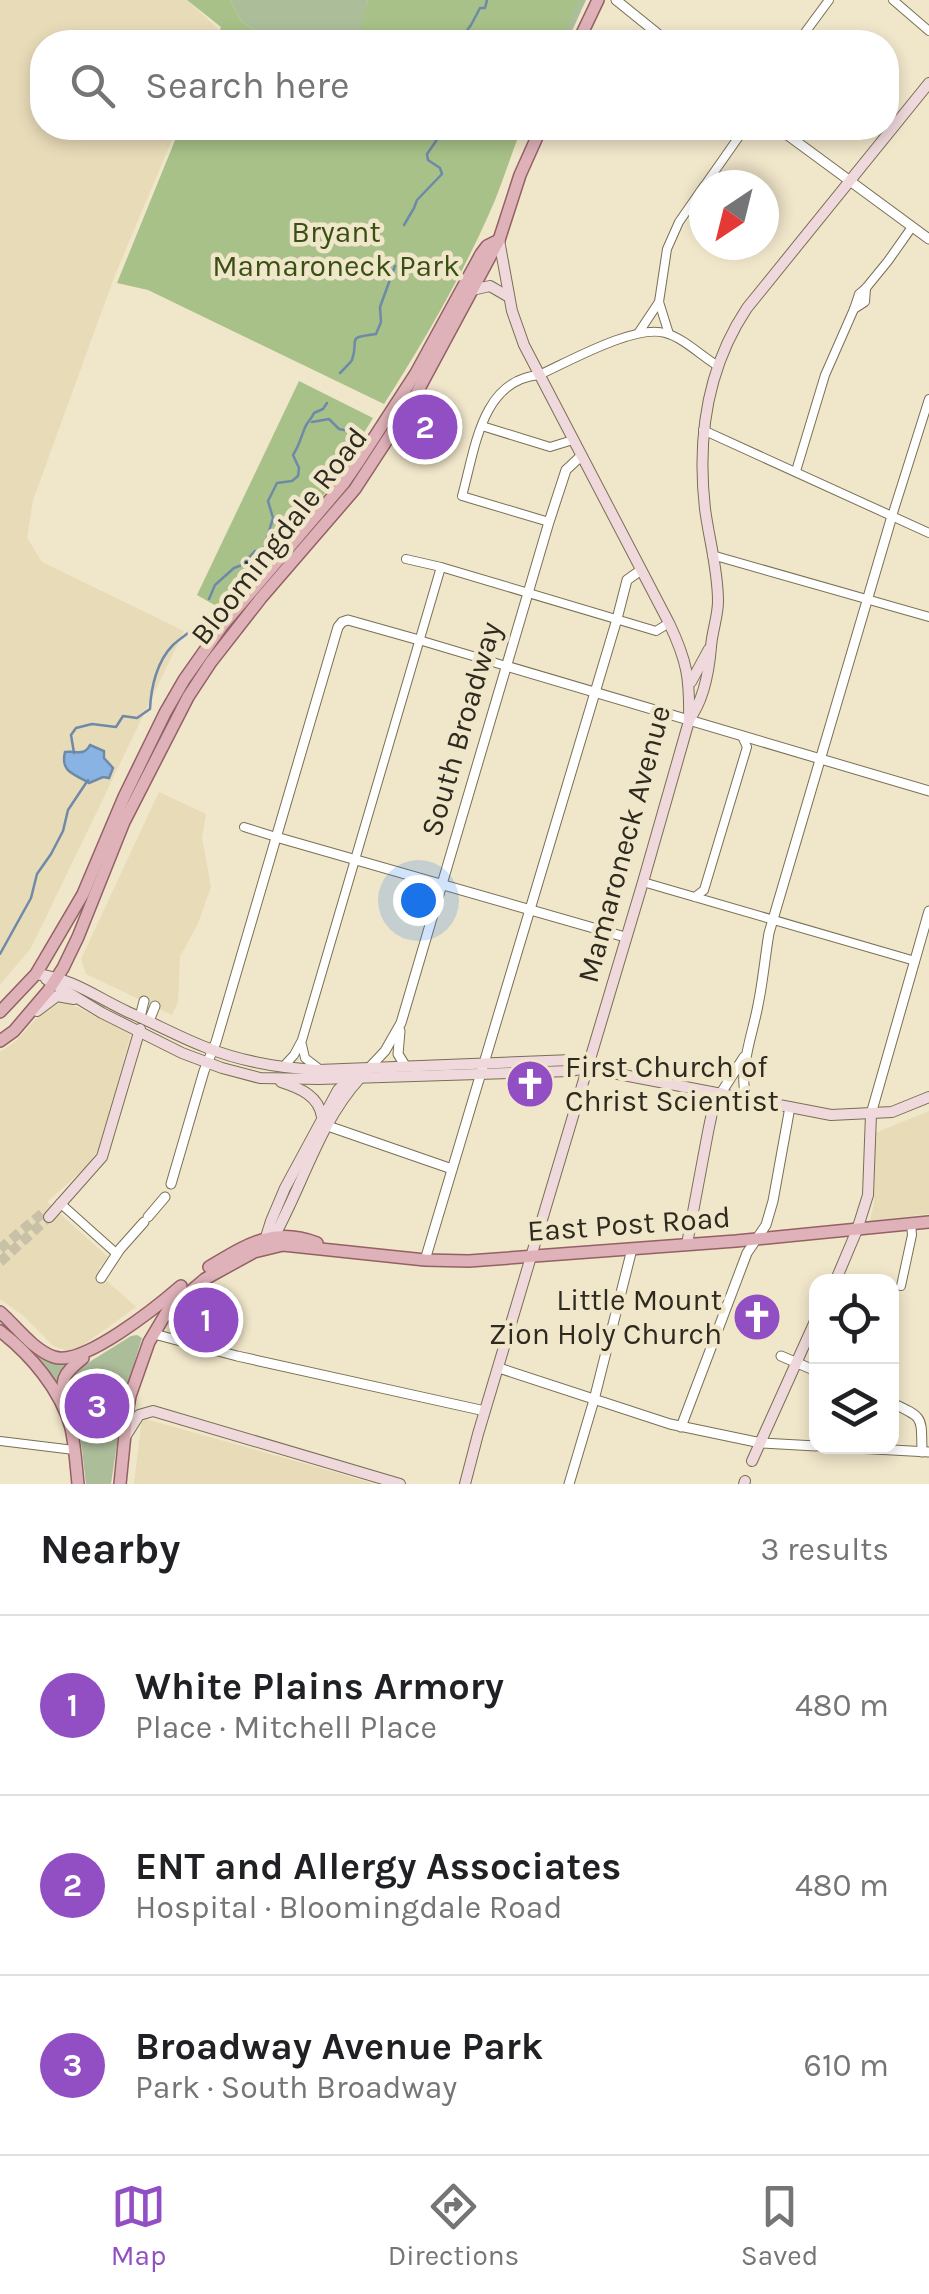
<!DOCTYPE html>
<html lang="en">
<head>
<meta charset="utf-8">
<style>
  body { margin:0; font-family:Karla,sans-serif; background:#f6f6f6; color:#202124 }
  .controls { position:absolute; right:30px; bottom:30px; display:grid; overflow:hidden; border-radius:20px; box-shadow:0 5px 15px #0003 }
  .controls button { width:90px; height:90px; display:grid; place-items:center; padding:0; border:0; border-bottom:2px solid #e0e0e0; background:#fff; color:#202124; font:50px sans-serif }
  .compass { position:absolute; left:689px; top:170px; width:90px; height:90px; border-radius:50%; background:#fff; box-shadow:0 5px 15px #0003; rotate:215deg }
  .you { position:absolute; left:418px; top:900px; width:35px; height:35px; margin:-25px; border:8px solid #fff; border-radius:50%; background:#1a73e8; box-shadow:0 0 0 15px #1a73e833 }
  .badge { display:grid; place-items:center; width:65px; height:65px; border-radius:50%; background:#924fc4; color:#fff; font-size:32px; font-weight:700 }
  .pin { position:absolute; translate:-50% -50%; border:5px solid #fff; box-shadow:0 2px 10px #0006 }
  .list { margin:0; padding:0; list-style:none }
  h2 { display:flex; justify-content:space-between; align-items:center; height:130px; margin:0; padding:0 40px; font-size:42px }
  h2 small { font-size:32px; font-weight:400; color:#757577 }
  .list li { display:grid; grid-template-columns:65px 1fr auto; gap:30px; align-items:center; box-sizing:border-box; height:180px; padding:0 40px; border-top:2px solid #e0e0e0 }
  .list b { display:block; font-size:38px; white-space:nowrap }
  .list p { margin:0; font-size:32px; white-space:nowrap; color:#757577 }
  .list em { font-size:32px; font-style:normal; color:#757577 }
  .icon { flex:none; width:55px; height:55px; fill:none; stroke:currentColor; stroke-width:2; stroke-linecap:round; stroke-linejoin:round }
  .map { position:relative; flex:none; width:929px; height:1484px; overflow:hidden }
  .search { position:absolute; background:#fff; box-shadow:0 5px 15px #0003; left:30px; right:30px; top:30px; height:110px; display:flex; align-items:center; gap:25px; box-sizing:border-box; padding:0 35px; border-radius:40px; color:#757577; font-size:38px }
  .sheet { height:670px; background:#fff }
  nav { display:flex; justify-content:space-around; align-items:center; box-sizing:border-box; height:140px; border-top:2px solid #e0e0e0; background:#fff; font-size:28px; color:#757577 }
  nav a { display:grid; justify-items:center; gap:5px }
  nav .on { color:#924fc4 }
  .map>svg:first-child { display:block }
  .built { fill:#e8dbb8 }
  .green { fill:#acbd9a }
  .forest { fill:#a7c188 }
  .water { fill:#89b3e3; stroke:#6e8aa8; stroke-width:2.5 }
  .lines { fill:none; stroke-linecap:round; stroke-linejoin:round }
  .stream { stroke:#6e8aa8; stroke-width:2.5 }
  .secondary-tunnel { stroke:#c9c0a8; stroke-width:10; stroke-dasharray:10 5; stroke-linecap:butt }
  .minor-casing { stroke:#786f55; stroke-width:10 }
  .tertiary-casing { stroke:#786f55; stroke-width:11 }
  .secondary-casing { stroke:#786f55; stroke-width:12 }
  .primary-casing { stroke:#936165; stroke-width:14 }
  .minor { stroke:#fff; stroke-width:8 }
  .tertiary { stroke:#fff; stroke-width:9 }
  .secondary { stroke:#efd9dc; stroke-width:10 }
  .primary { stroke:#dfb2b9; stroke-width:11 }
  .labels { text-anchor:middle; stroke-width:9; stroke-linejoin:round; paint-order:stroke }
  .park-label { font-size:30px; fill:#385014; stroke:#f0e6ca }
  .street-label { font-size:30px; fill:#2e2a20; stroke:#f0e6ca }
  .poi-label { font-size:30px; fill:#2e2a20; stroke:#f0e6ca; text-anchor:start }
</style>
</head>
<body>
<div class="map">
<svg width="929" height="1484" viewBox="0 0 929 1484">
  <rect width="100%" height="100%" fill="#f0e6ca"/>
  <g class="built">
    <polygon points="0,0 187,0 218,29 213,42 42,42 42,128 177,128 115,275 33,500 27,538 42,562 184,631 31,948 0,985"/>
    <polygon points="159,792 206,814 202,838 211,887 197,926 180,956 178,1002 172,1015 86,974 81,959"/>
    <polygon points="57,1001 67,1002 131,1034 99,1149 85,1168 47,1202 108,1257 99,1268 107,1281 136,1307 82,1346 68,1351 53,1346 25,1317 0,1299 0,1052 15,1042 45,1009"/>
    <polygon points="929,1111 929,1214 870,1221 874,1203 875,1133"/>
    <polygon points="142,1418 313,1466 375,1484 134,1484"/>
  </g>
  <g class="green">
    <polygon points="230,0 368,0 358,42 377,0 586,0 567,42 273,42 241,21"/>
    <path d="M 0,1319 L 52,1362 L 69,1363 L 75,1371 L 131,1336 L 137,1335 L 142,1338 L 124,1396 L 111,1484 L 86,1484 C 82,1452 81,1421 67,1392 C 53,1387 50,1373 42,1362 C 30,1347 16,1334 0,1323 Z"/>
  </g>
  <g class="forest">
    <polygon points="187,0 230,0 241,21 273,42 215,42 221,27"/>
    <polygon points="368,0 579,0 560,42 356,42"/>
    <path d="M 180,128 L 522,128 C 510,156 502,186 489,214 C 459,281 423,343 384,404 L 148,290 L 117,283 Z"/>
    <polygon points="299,381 373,418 332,485 225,611 197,595"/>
  </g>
  <path class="water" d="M 90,745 L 104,751 L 104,758 L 113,768 L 109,778 L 103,777 L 89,783 C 75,774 60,773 65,752 C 75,750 84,757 90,745 Z"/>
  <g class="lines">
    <g class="stream">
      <polyline points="458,42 471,25 480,8 485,8 487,0"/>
      <polyline points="404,225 414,208 417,200 442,174 440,168 428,160 427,154 445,128"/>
      <path d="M 340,373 C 343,370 350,363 352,360 C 360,338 344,338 376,334 L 381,322 L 380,307 L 395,266"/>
      <polyline points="312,422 329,419 339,429 360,433"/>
      <path d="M 209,599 L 215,585 L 234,568 L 242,565 L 255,551 L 263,551 L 273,518 L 268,501 L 277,483 L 292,481 L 298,476 L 299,468 L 293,455 C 299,446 300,440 304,430 C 306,423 311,420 314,413 L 323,409 L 327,403"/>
      <path d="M 74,753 L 71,735 L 76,728 L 92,724 L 116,727 L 123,716 L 137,718 L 150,709 C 151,687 157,661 173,645 C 181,637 191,633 198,623"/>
      <polyline points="0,954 31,898 37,874 51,854 63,831 68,810 88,780"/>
    </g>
    <g class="secondary-tunnel">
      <polyline points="0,1249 45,1211"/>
      <polyline points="0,1262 49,1217"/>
    </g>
    <g class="minor-casing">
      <g id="minor">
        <polyline points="893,0 929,31"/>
        <polyline points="798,42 829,0"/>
        <polyline points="705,185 745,128"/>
        <polyline points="854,309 865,302 866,288"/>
        <polyline points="639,332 659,302"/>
        <polyline points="669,334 659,302 667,249 679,222 704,186"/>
        <polyline points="482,426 550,447 573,440"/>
        <polyline points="703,430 929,533"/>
        <polyline points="796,471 825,375 854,309 859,294 866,288 888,261 912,227"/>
        <polyline points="892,516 929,399"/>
        <path d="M 549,522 L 462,496 C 475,450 481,380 539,375 C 568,362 635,324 665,333 C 684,338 701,356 718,366"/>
        <polyline points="712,555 929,617"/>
        <polyline points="406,559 441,567 656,631 669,623"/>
        <polyline points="419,640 506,666"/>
        <polyline points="244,827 276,837"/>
        <polyline points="643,882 915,961"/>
        <polyline points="695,897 704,890 747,747 742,736"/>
        <polyline points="302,1045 305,1058 318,1068"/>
        <polyline points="283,1067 294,1055 302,1040 441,567"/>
        <polyline points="60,1203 117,1254"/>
        <polyline points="901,1286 912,1235 911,1223"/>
        <polyline points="0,1441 74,1450"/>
      </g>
    </g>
    <g class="tertiary-casing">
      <g id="tertiary">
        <polyline points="616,0 668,42"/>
        <polyline points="778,128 929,239"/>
        <polyline points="506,666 929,791"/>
        <polyline points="276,837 625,937"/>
        <polyline points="140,1017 144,1001"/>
        <polyline points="149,1021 155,1006"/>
        <polyline points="400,1031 398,1054 406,1067"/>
        <polyline points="369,1068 385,1051 401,1023 549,522 566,470 581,456"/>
        <polyline points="721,1093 744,1057"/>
        <path d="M 746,1098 C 738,1071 753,1033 758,1005 C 763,981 765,957 769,933 L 892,516"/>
        <polyline points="871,1114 929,911"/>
        <polyline points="322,1124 452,1169"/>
        <polyline points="171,1184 204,1071 216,1042 338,627 342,622 348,620 419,640"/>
        <polyline points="148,1217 165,1197"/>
        <polyline points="425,1260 617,619 627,580 641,570"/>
        <polyline points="101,1278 120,1249 144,1222"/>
        <polyline points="154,1334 237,1356 485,1411"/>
        <polyline points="781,1356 816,1371"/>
        <polyline points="499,1368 670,1424 761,1443 816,1446"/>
        <path d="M 892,1403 C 925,1418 921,1417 922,1452"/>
        <polyline points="681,1427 747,1253 766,1225 773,1201 790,1107"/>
        <polyline points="819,1446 929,1452"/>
        <polyline points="569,1484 594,1400 632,1249"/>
      </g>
    </g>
    <g class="secondary-casing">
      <g id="secondary">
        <polyline points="472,290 490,286 509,297"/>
        <polyline points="691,682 709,649"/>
        <path d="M 689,720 C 704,700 709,671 711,647 C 712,631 718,617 718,601 C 718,570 709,539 705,509 C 697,438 707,368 747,308 L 929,83"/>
        <path d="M 36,974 C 74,979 94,996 128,1012 C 154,1023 179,1037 205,1047 C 242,1062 280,1068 318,1070 L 572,1060 L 587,1068 L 831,1115 L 892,1112 L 929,1097"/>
        <polyline points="46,979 102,1013 182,1053 222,1068 260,1078 319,1079 570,1071 586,1068"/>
        <polyline points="37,1011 57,996 74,999"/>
        <path d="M 281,1082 C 300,1088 319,1096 322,1117"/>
        <polyline points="49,1217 102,1157 140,1029"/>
        <path d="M 271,1242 C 302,1189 317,1125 360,1078"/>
        <polyline points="687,1244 708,1132 713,1108 721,1093"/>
        <polyline points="267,1246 266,1237 271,1221 285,1188 338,1090 352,1077"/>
        <polyline points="835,1282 857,1230 868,1195 871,1114"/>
        <polyline points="125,1437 139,1415 153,1411 400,1484"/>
        <polyline points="752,1461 816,1319"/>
        <path d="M 465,1484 L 478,1434 L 643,882 L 689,721 C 690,678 687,661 669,623 L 524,345 L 512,311 L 499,240"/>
        <polyline points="744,1484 745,1481"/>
      </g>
    </g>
    <g class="primary-casing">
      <g id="primary">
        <polyline points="578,42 598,0"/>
        <polyline points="0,1012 36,974 83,894 124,797 165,713 184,680 222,626 344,483 357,464 416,373 481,254 487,246 499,240"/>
        <polyline points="0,1041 14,1031 48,991 63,968 78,937 124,822 188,697 211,662 261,598 355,489 413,400 499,240 520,175 541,128"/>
        <path d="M 209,1267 C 246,1245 273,1226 317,1243"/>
        <path d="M 0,1312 C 16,1326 33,1350 54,1357 C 83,1367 159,1305 181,1286"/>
        <path d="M 0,1331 C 30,1354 61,1390 71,1428 C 75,1446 76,1465 78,1484"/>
        <path d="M 65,1406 C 61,1378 61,1376 83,1358"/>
        <polyline points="120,1484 127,1414 130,1396 149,1342 168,1310 205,1279 254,1252 283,1245 425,1260 469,1261 736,1241 929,1222"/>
      </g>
    </g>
    <use href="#minor" class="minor"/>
    <use href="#tertiary" class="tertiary"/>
    <use href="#secondary" class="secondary"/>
    <use href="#primary" class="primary"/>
  </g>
  <defs>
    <g id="church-disc" transform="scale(2.5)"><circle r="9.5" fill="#924fc4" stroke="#f0e6ca"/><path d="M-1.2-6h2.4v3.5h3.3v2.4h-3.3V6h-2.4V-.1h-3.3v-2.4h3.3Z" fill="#fff"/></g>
  </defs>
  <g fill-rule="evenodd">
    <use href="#church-disc" x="530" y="1084"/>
    <use href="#church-disc" x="757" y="1317"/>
  </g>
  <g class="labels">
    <g class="park-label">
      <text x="336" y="242">Bryant<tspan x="336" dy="34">Mamaroneck Park</tspan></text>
    </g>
    <g class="street-label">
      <text transform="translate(279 536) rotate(-52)" y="10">Bloomingdale Road</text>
      <text transform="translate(461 729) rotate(-74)" y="10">South Broadway</text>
      <text transform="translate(624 844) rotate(-75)" y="10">Mamaroneck Avenue</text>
      <text transform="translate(629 1224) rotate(-4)" y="10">East Post Road</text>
    </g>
    <g class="poi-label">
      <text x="565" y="1077">First Church of<tspan x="565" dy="34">Christ Scientist</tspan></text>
      <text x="722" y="1310" text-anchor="end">Little Mount<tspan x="722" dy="34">Zion Holy Church</tspan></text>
    </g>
  </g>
</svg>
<div class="controls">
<button><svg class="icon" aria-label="locate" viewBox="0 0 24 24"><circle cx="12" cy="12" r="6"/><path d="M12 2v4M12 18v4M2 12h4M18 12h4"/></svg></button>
<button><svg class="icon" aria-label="layers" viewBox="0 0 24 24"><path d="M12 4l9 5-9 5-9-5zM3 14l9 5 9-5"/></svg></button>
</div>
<svg class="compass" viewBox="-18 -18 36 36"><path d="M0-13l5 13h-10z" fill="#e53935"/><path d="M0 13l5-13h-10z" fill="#757577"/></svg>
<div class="you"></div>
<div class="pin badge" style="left:206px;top:1320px">1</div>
<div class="pin badge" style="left:425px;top:427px">2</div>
<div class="pin badge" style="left:97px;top:1406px">3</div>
<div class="search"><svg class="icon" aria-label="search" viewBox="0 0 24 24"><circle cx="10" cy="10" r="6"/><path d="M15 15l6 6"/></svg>Search here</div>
</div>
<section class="sheet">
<h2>Nearby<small>3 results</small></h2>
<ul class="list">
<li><span class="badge">1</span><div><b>White Plains Armory</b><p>Place · Mitchell Place</p></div><em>480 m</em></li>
<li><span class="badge">2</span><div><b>ENT and Allergy Associates</b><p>Hospital · Bloomingdale Road</p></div><em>480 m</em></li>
<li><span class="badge">3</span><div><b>Broadway Avenue Park</b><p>Park · South Broadway</p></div><em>610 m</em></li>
</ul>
</section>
<nav>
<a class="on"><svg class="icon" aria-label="map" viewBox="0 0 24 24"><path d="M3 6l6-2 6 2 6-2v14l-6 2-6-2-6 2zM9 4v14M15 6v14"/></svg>Map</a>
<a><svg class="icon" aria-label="directions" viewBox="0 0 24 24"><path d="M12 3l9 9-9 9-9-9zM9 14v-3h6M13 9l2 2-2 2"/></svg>Directions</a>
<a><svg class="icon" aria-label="saved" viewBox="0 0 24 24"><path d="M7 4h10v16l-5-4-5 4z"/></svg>Saved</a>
</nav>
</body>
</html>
